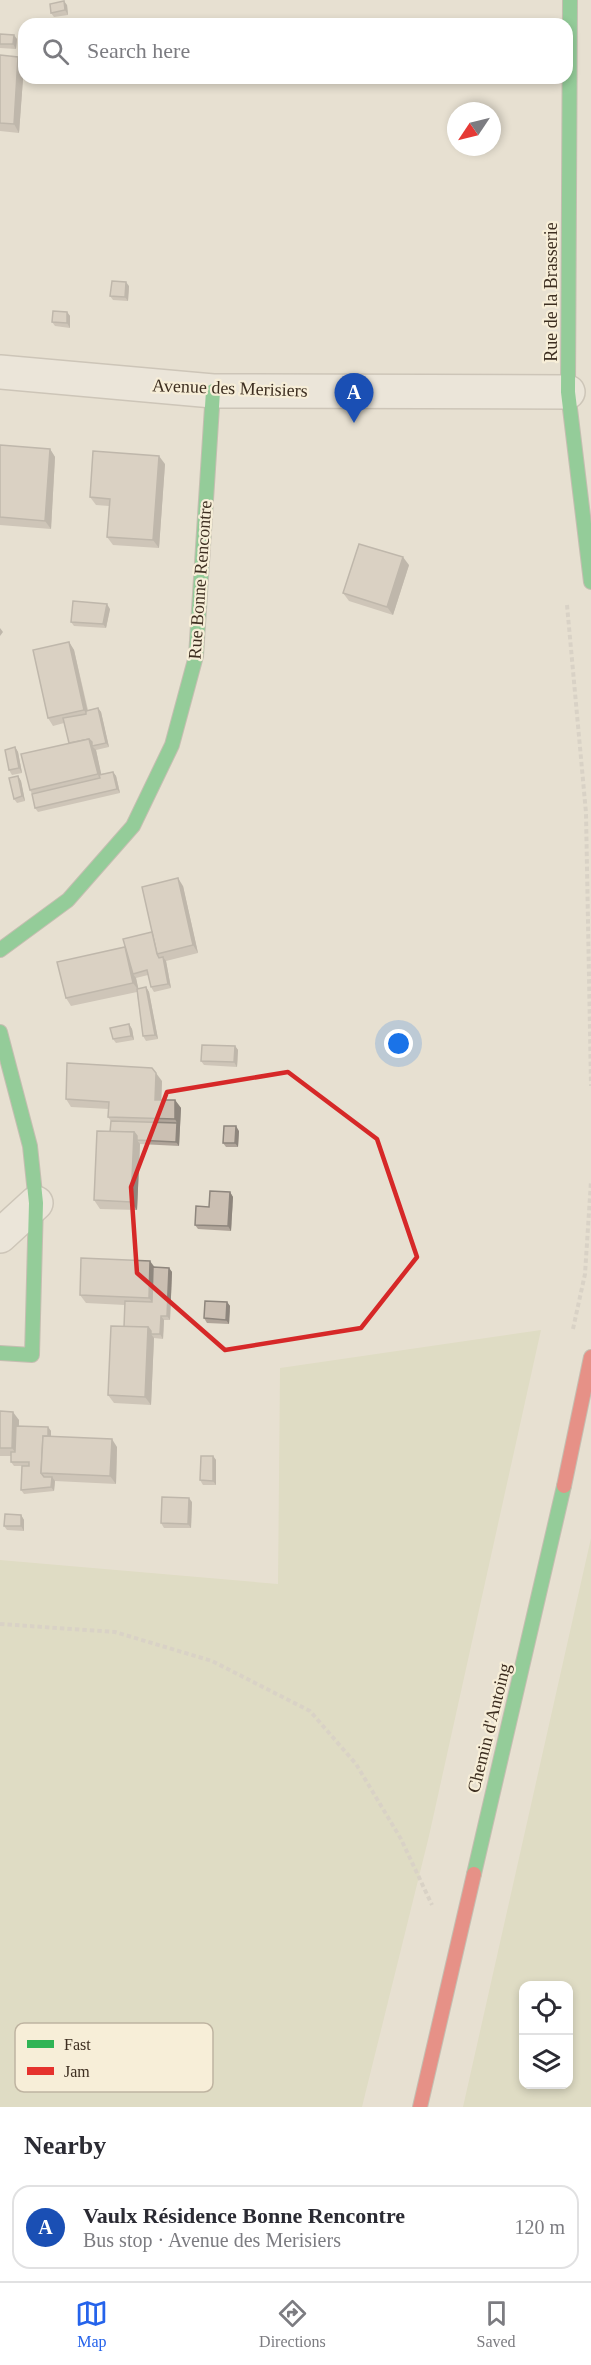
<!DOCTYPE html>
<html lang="en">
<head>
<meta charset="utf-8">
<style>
  body { margin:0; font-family:Georgia,serif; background:#f7f7f7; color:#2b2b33 }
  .controls { position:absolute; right:18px; bottom:18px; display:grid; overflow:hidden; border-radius:12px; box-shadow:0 3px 9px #0003 }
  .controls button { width:54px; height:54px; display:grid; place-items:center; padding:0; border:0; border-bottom:2px solid #e1e1e2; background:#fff; color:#2b2b33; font:30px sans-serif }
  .compass { position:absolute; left:447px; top:102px; width:54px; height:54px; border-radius:50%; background:#fff; box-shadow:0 3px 9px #0003; rotate:235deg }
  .you { position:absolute; left:399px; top:1044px; width:21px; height:21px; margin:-15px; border:4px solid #fff; border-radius:50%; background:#1a73e8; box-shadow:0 0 0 9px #1a73e833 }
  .badge { display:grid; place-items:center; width:39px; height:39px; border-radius:50%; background:#2563eb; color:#fff; font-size:20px; font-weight:700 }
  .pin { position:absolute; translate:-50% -50px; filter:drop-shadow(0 2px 3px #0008) }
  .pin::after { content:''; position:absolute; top:32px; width:21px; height:18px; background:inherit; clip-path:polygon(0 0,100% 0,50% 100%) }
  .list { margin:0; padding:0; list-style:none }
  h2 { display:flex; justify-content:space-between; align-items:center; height:78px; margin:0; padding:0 24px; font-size:26px }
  h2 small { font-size:20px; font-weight:400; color:#7c7c81 }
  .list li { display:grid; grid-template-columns:39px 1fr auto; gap:18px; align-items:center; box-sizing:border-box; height:84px; margin:0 12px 12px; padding:0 12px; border:2px solid #e1e1e2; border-radius:18px }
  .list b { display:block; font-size:22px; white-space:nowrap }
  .list p { margin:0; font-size:20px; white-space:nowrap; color:#7c7c81 }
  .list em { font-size:20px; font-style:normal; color:#7c7c81 }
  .icon { flex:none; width:33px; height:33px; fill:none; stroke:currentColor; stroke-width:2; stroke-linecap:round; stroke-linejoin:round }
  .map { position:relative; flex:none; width:591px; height:2107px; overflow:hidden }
  .search { position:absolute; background:#fff; box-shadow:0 3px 9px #0003; left:18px; right:18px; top:18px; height:66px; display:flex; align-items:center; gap:15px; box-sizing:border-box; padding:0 21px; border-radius:18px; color:#7c7c81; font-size:22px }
  .sheet { height:174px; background:#fff }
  nav { display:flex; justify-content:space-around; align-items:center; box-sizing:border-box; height:84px; border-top:2px solid #e1e1e2; background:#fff; font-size:16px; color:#7c7c81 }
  nav a { display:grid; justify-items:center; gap:3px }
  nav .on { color:#2563eb }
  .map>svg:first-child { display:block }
  .green { fill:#d6d7b3; fill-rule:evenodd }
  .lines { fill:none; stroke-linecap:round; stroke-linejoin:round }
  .street-casing { stroke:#ada599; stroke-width:36 }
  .fast-casing { stroke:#9c958a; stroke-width:16 }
  .jam-casing { stroke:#9c958a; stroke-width:16 }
  .path { stroke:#c8c2b9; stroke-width:4; stroke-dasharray:4.5 3; stroke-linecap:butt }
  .street { stroke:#efebe3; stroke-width:33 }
  .fast { stroke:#30b455; stroke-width:14 }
  .jam { stroke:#e5322d; stroke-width:14 }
  .wall { fill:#afa499 }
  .shaded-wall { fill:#8e867d }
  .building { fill:#cbbfb2; stroke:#8e867d; stroke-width:1.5 }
  .marked { fill:none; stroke:#d62828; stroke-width:4.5; stroke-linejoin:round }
  .labels { text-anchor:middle; stroke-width:4.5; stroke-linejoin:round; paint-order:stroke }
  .street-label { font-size:18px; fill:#3d2e20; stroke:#f7eed8 }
  .key { fill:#f7eed8; stroke:#bfb4a1; stroke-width:1.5 }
  .key-label { font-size:16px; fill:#3d2e20 }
</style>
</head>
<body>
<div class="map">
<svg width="591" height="2107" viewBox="0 0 591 2107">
  <rect width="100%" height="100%" fill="#e7e0d1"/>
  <g class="green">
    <polygon points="541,1330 429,1836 362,2107 0,2107 0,1560 278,1584 280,1368"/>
    <path d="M 591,1538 L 591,2107 L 463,2107 ZM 524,1986 L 568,1986 L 568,2084 L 524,2084 Z"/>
  </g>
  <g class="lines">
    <g class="street-casing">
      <g id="street">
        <polyline points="0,372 213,391 568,392"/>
        <polyline points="0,1236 36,1203"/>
      </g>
    </g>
    <g class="fast-casing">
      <g id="fast">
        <polyline points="570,0 568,392 591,582"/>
        <polyline points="0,950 68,900 133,826 172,745 196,656 213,391"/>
        <polyline points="0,1032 30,1146 36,1203 32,1355 0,1353"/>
        <polyline points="474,1874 564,1486"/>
      </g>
    </g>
    <g class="jam-casing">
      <g id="jam">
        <polyline points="564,1486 591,1357"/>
        <polyline points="420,2107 474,1874"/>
      </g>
    </g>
    <g class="path">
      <polyline points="567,605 586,813 591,1086"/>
      <polyline points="573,1329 585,1274 591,1181"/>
      <polyline points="0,1624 115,1632 212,1661 310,1711 356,1764 401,1839 432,1905"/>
    </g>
    <use href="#street" class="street"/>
    <use href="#fast" class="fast"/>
    <use href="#jam" class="jam"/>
  </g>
  <g class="wall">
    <polygon points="67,5 68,15 54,17 51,13"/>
    <polygon points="0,34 17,39 16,49 0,48"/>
    <polygon points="0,55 18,57 24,65 19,133 0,131"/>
    <polygon points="129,286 128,301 113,300 110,296"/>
    <polygon points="67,312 70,316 70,328 55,326 52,322"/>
    <polygon points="0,445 50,449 55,457 51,529 0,525"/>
    <polygon points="165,464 159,548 113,545 107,537 109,506 96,505 90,497"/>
    <polygon points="409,565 393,615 349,601 343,593"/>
    <polygon points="110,609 106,628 74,626 71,622"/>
    <polygon points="69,642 74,650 88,710 98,708 101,712 109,747 96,750 101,774 113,772 116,776 120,793 38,812 35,808 32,794 30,790 69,743 64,723 53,726 48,718"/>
    <polygon points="15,747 18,752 22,773 12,775 9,770"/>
    <polygon points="18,776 21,781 25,801 17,803 14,799"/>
    <polygon points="183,886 198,953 166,961 171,988 154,992 151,987 148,975 136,978 138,989 146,987 149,992 158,1039 146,1041 143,1036 137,992 71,1006 66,998 125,947 152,932"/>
    <polygon points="129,1024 132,1029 134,1040 116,1043 113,1039"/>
    <polygon points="235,1046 238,1050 237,1067 204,1065 201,1061"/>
    <polygon points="162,1081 161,1100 175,1100 181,1108 179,1146 140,1144 137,1210 100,1209 94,1200 110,1132 111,1121 108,1117 109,1109 71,1107 66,1099"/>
    <polygon points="239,1131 238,1147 226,1147 223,1143"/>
    <polygon points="230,1192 233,1197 231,1231 198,1229 195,1225 209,1207"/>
    <polygon points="154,1267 169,1268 172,1272 170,1320 164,1320 163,1339 154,1338 151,1405 114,1403 108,1395 124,1327 125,1305 86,1303 80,1295"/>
    <polygon points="227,1302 230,1306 229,1324 207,1323 204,1318"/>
    <polygon points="0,1411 19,1420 19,1426 48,1427 51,1431 51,1436 117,1447 116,1484 55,1481 54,1491 24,1494 21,1490 22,1466 14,1466 11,1462 11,1456 0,1456"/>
    <polygon points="213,1456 216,1460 216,1485 203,1485 200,1480"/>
    <polygon points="192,1502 191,1528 164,1528 161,1523"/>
    <polygon points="21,1515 24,1520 24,1531 7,1530 4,1526"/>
  </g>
  <g class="shaded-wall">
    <polygon points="64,1 67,5 68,15 65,10"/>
    <polygon points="14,35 17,39 16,49 13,44"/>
    <polygon points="18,57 24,65 19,133 14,124"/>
    <polygon points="126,282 129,286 128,301 125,297"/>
    <polygon points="67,312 70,316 70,328 67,323"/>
    <polygon points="50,449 55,457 51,529 45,521"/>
    <polygon points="159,456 165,464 159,548 153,540"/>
    <polygon points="403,557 409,565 393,615 387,607"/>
    <polygon points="107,604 110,609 106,628 103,624"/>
    <polygon points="0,628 3,632 0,636"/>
    <polygon points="69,642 74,650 89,718 84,710"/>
    <polygon points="98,708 101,712 109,747 106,743"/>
    <polygon points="89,739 94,745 92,746 96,750 103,782 98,774"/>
    <polygon points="15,747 18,752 22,773 19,768"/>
    <polygon points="113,772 116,776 120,793 117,789"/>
    <polygon points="18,776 21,781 25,801 22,796"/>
    <polygon points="178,878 183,886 198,953 193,945"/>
    <polygon points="125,947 133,974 136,978 139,991 133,983"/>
    <polygon points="163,957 166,961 171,988 168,984"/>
    <polygon points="146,987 149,992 158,1039 155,1035"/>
    <polygon points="129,1024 132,1029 134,1040 131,1036"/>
    <polygon points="235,1046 238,1050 237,1067 234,1062"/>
    <polygon points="156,1073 162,1081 161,1108 155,1100"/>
    <polygon points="175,1100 181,1108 179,1146 176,1142 177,1123 175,1119"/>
    <polygon points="236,1126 239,1131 238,1147 235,1143"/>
    <polygon points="134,1132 140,1140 137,1140 140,1144 137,1210 131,1202"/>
    <polygon points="230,1192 233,1197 231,1231 228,1226"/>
    <polygon points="150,1261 156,1269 155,1306 149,1298"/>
    <polygon points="169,1268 172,1272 170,1320 167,1316"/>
    <polygon points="227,1302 230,1306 229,1324 226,1320"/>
    <polygon points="161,1316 164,1320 163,1339 160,1334"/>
    <polygon points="148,1327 153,1334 151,1334 154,1338 151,1405 145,1397"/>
    <polygon points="13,1412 19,1420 18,1456 12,1448"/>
    <polygon points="48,1427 51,1431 51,1444 48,1440"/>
    <polygon points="112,1439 117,1447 116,1484 110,1476"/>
    <polygon points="213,1456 216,1460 216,1485 213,1481"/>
    <polygon points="52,1477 55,1481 54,1491 51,1487"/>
    <polygon points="189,1498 192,1502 191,1528 188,1524"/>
    <polygon points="21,1515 24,1520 24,1531 21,1526"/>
  </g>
  <g class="building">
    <polygon points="64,1 65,10 51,13 50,4"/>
    <polygon points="0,34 14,35 13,44 0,44"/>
    <polygon points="0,55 18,57 14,124 0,123"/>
    <polygon points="112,281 126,282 125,297 110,296"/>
    <polygon points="53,311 67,312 67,323 52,322"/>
    <polygon points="0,445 50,449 45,521 0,517"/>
    <polygon points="93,451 159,456 153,540 107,537 110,499 90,497"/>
    <polygon points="359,544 403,557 387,607 343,593"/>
    <polygon points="73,601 107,604 103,624 71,622"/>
    <polygon points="69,642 84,710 48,718 33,650"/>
    <polygon points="98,708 106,743 92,746 92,742 89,739 69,743 63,718 86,714 86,711"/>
    <polygon points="89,739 98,774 30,790 21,754"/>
    <polygon points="15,747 19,768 9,770 5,750"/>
    <polygon points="113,772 117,789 35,808 32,794 100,778 99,775"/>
    <polygon points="18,776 22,796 14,799 9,778"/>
    <polygon points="178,878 193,945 157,954 142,887"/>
    <polygon points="152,932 157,954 159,958 163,957 168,984 151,987 147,970 133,974 123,939"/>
    <polygon points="125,947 133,983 66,998 57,962"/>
    <polygon points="146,987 155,1035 143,1036 137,989"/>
    <polygon points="129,1024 131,1036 113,1039 110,1028"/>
    <polygon points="202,1045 235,1046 234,1062 201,1061"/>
    <polygon points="67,1063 152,1068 156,1073 155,1100 175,1100 175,1119 108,1117 109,1102 66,1099"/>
    <polygon points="111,1121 177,1123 176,1142 137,1140 137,1136 134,1132 110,1132"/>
    <polygon points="224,1126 236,1126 235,1143 223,1143"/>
    <polygon points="97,1131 134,1132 131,1202 94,1200"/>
    <polygon points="210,1191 230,1192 228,1226 195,1225 196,1206 209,1207"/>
    <polygon points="81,1258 150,1261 149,1298 80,1295"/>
    <polygon points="153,1267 169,1268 167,1316 161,1316 160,1334 151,1334 151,1331 148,1327 124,1327 125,1301 152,1302"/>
    <polygon points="205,1301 227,1302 226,1320 204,1318"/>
    <polygon points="111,1326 148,1327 145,1397 108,1395"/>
    <polygon points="0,1411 13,1412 12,1448 0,1448"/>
    <polygon points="16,1426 48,1427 48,1436 43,1436 41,1473 44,1477 52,1477 51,1487 21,1490 22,1466 29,1466 29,1462 11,1462 11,1452 15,1452"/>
    <polygon points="43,1436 112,1439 110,1476 41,1473"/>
    <polygon points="201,1456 213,1456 213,1481 200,1480"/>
    <polygon points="162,1497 189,1498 188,1524 161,1523"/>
    <polygon points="5,1514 21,1515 21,1526 4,1526"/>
  </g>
  <path d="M0 0H591V2107H0ZM 288,1072 L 377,1139 L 417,1257 L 361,1328 L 225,1350 L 137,1273 L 131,1187 L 167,1092 Z" fill="#e7e0d1" fill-opacity=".55" fill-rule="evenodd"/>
  <path class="marked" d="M 288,1072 L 377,1139 L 417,1257 L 361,1328 L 225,1350 L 137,1273 L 131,1187 L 167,1092 Z"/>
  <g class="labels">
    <g class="street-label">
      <text transform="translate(551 292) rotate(-90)" y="6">Rue de la Brasserie</text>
      <text transform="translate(230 388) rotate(2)" y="6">Avenue des Merisiers</text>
      <text transform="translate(200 580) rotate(-86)" y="6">Rue Bonne Rencontre</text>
      <text transform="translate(489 1728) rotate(-76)" y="6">Chemin d'Antoing</text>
    </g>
  </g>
  <rect x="15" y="2023" width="198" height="69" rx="9" class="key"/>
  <rect x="27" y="2040" width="27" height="8" fill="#30b455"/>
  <rect x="27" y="2067" width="27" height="8" fill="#e5322d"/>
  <g class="key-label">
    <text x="64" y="2050">Fast</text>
    <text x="64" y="2077">Jam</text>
  </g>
</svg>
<div class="controls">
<button><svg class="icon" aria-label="locate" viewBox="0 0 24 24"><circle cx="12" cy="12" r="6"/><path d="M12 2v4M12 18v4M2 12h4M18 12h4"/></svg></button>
<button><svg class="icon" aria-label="layers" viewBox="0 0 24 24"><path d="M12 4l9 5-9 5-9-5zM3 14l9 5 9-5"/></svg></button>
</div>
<svg class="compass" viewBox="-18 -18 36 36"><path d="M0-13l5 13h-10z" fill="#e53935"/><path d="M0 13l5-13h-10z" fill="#7c7c81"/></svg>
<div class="you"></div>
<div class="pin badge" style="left:354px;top:423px;background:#1a4fb4">A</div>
<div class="search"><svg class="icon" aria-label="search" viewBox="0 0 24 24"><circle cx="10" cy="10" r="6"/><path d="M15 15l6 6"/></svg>Search here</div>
</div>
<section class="sheet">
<h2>Nearby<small></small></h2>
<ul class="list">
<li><span class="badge" style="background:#1a4fb4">A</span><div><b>Vaulx Résidence Bonne Rencontre</b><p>Bus stop · Avenue des Merisiers</p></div><em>120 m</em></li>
</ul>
</section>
<nav>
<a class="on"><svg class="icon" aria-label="map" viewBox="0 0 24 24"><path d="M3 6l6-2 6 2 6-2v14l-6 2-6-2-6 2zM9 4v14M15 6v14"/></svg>Map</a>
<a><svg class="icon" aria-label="directions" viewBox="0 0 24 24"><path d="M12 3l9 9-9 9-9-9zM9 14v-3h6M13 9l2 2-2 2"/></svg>Directions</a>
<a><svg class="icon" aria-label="saved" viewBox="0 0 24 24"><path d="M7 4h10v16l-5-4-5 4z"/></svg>Saved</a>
</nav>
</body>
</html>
